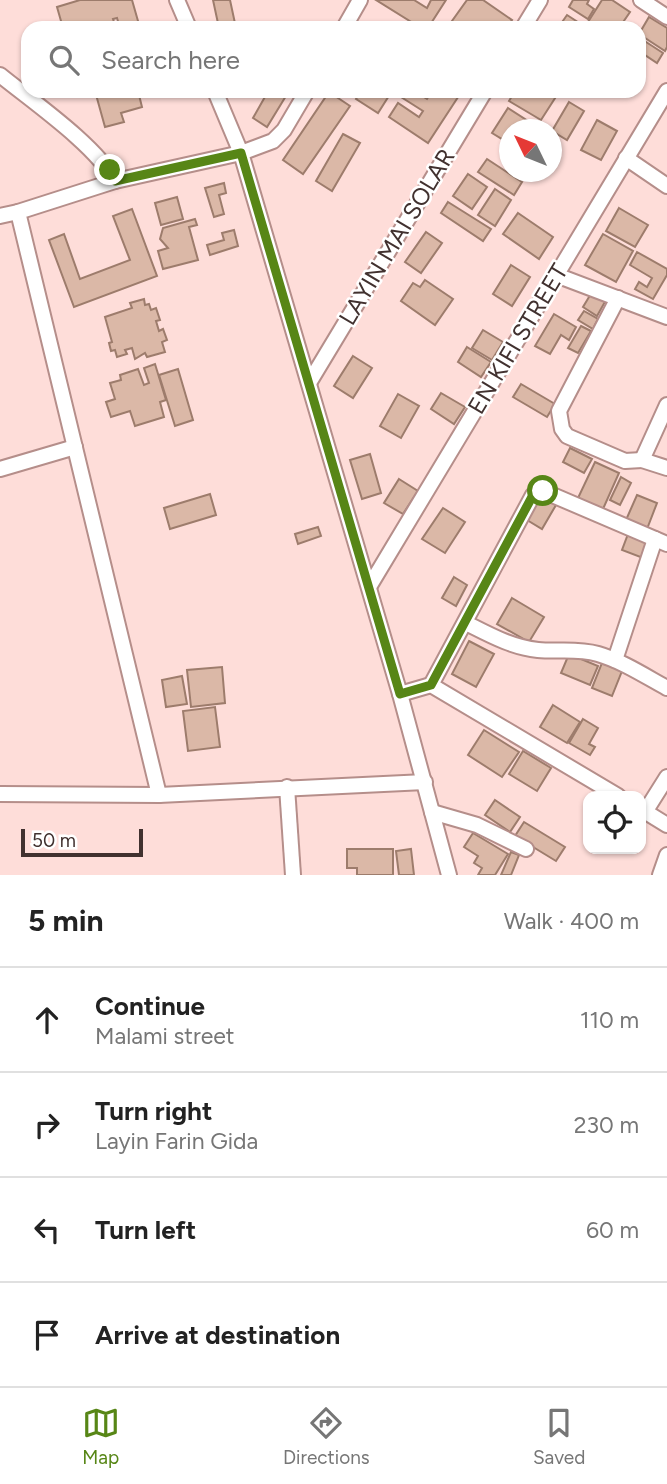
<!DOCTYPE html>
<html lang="en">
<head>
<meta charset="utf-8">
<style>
  body { margin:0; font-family:Figtree,sans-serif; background:#f6f6f6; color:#222 }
  .controls { position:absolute; right:21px; bottom:21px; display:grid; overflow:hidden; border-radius:14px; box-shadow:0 2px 5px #0004 }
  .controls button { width:63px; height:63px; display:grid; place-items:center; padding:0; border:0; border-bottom:2px solid #e0e0e0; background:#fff; color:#222; font:35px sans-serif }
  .compass { position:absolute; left:499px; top:119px; width:63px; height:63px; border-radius:50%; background:#fff; box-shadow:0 2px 5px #0004; rotate:313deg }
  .scale { position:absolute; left:21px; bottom:18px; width:122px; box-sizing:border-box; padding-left:7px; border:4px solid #41312f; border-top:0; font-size:19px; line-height:24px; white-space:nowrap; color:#41312f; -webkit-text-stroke:5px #fff; paint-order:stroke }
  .stop { position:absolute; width:21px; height:21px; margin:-16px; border:5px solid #578616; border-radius:50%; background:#fff }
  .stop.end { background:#578616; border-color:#fff; box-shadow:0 2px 7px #0008 }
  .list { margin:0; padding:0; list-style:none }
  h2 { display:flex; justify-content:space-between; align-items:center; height:91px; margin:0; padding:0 28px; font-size:30px }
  h2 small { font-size:23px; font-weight:400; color:#767676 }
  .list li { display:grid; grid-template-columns:46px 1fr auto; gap:21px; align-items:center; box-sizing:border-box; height:105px; padding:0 28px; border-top:2px solid #e0e0e0 }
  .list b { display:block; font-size:26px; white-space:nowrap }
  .list p { margin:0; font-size:23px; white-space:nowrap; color:#767676 }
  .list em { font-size:23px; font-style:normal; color:#767676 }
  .icon { flex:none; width:38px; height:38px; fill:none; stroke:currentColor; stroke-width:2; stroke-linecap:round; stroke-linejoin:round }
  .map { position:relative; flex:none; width:667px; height:875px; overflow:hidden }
  .search { position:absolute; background:#fff; box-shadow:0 2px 5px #0004; left:21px; right:21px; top:21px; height:77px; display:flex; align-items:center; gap:18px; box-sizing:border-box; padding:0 24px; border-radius:21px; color:#767676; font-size:26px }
  .sheet { height:511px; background:#fff }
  nav { display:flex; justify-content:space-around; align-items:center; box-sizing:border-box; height:98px; border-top:2px solid #e0e0e0; background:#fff; font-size:19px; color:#767676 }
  nav a { display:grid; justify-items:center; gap:4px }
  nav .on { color:#578616 }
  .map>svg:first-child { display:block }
  .building { fill:#dbb8a7; stroke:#9d7c6c; stroke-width:2 }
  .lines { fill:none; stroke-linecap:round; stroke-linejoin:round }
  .street-casing { stroke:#b58e8a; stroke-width:18 }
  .street { stroke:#fff; stroke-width:14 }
  .route { stroke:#578616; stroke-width:9 }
  .labels { text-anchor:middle; stroke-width:5; stroke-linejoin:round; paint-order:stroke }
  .street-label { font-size:24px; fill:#41312f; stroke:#fff }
</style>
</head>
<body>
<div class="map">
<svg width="667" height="875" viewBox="0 0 667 875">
  <rect width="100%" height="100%" fill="#feddd9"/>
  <g class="building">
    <polygon points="80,0 132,0 140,28 120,28 117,18 113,19 116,28 63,28 57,7"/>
    <polygon points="213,0 230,0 236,28 219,28"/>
    <polygon points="376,0 414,0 427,8 431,0 446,0 428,28 421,28"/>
    <polygon points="467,0 483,0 512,20 506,28 463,28 452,21"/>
    <polygon points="573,0 589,0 587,4 594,9 588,19 569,7"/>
    <polygon points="602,0 612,0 630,12 619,28 597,28 588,22"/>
    <polygon points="567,15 587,28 558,28"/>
    <polygon points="649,17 667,28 667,47 665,51 639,34"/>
    <polygon points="643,40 663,53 657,63 639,51"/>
    <polygon points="95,91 121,91 122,94 138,91 142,107 121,113 124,122 105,127"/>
    <polygon points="260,91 289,91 267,127 253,118 266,95"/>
    <polygon points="361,91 392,91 378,113 356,99"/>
    <polygon points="405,91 414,91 427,99 432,91 462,91 428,143 389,117 398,103 419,117 423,111 401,97"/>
    <polygon points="515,91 550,91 557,95 541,120 509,101"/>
    <polygon points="329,92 350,106 303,174 283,160"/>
    <polygon points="569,102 584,111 567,140 552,131"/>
    <polygon points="508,108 542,130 510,130 510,144 492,133"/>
    <polygon points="597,120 617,131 601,160 581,150"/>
    <polygon points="343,134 360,143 332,191 316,181"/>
    <polygon points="487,159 522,182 514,195 478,172"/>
    <polygon points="468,174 487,187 472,209 453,196"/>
    <polygon points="224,183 226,193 219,195 224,214 214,217 205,188"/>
    <polygon points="495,189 511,200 495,226 478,215"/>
    <polygon points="177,197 183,219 161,225 155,203"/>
    <polygon points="448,202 491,229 483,241 441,213"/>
    <polygon points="619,208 648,225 635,247 606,231"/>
    <polygon points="132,209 157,276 74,307 49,240 64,234 80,279 130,260 113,216"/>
    <polygon points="518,213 553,237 539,259 503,234"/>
    <polygon points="195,219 197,225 189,227 198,260 163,269 158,251 168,248 160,239 163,228"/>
    <polygon points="234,230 238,246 210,255 207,245 224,240 222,233"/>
    <polygon points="426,232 442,243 421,273 405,262"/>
    <polygon points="603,234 633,251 616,282 585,265"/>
    <polygon points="637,252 667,269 667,275 653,299 635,289 639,282 647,287 652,278 630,265"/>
    <polygon points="511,265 530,277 512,306 493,294"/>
    <polygon points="425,280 453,299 435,325 401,301 413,283 420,287"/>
    <polygon points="592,292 606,300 597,316 583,307"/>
    <polygon points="144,299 145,305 149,304 151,310 156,308 160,320 156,321 159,331 163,329 167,340 162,342 165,352 147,357 145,353 135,359 132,348 125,350 127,354 117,357 115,350 111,351 109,343 112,342 105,317 132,308 130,303"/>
    <polygon points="584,311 598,319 593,329 578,320"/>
    <polygon points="554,314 576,327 569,340 561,335 550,354 535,346"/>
    <polygon points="581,326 591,331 578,353 568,348"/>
    <polygon points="483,330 503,342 492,360 472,348"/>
    <polygon points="467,347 491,362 481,377 458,362"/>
    <polygon points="353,356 372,368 353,398 334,386"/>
    <polygon points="155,364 166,400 160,402 164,417 135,426 130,411 111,417 106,402 115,399 110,383 121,380 120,375 138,369 144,385 149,383 144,368"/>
    <polygon points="178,369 193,420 175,426 159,375"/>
    <polygon points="521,384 555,404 547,417 513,397"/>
    <polygon points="441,393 465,407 454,424 431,409"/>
    <polygon points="398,394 419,406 401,438 380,426"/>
    <polygon points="570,448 592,459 584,473 563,462"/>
    <polygon points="370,454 381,493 362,499 350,460"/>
    <polygon points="595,462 619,473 603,509 578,498"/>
    <polygon points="621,477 631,483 620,505 610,500"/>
    <polygon points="399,479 418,491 403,514 384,503"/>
    <polygon points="210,494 216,515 170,529 164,508"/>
    <polygon points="637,495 657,503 647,529 626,520"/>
    <polygon points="541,496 556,505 542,529 527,520"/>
    <polygon points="443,508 465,522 445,553 422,539"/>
    <polygon points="318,527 321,536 298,544 295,534"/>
    <polygon points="628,534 649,542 643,558 622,550"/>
    <polygon points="454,577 467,585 456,606 442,598"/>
    <polygon points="512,598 544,617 529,642 497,624"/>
    <polygon points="469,641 494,654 476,687 452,674"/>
    <polygon points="569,654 598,666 590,685 561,673"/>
    <polygon points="602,663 622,671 612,696 592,688"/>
    <polygon points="222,667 225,703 191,707 187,670"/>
    <polygon points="182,676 187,704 166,707 162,680"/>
    <polygon points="553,705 580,722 567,743 540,727"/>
    <polygon points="215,707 220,747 188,751 183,711"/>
    <polygon points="583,719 598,728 589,744 595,747 590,755 569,743"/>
    <polygon points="484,730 519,752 502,777 468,755"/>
    <polygon points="523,751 551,768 537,791 509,774"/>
    <polygon points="495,800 520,817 510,832 485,815"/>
    <polygon points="524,822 565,847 556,861 515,836"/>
    <polygon points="473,833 508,854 495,875 478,875 482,868 474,863 478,856 464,847"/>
    <polygon points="347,849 393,849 393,875 357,875 357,868 347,868"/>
    <polygon points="411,849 414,875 399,875 396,851"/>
    <polygon points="511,852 519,855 511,875 501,875"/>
  </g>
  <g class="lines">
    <g class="street-casing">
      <g id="street">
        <polyline points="177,0 189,28"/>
        <polyline points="641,0 667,17"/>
        <polyline points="344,28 360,0"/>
        <polyline points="523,28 540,0"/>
        <path d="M 0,75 C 32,101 97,146 115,181"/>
        <polyline points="215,91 241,153 400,694 449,875"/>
        <polyline points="626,158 667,186"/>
        <polyline points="0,216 18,212"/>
        <polyline points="556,275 667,317"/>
        <polyline points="618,298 559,411 562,429 567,436 625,461 642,460"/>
        <polyline points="309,383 485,91"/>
        <polyline points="667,405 642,460 667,468"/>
        <polyline points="0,469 75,447"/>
        <polyline points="369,587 667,91"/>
        <path d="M 466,623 C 490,635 511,647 538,650 C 558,652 577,648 598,654 C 622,661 645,676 667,688"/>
        <polyline points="615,660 655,539"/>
        <polyline points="431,685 533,495 537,491 543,491 667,544"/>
        <polyline points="400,694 431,685 618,796"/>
        <polyline points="287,787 293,875"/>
        <polyline points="0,794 159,795 425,782"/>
        <polyline points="159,795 18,212 115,181 241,153 273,141 284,130 307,91"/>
        <polyline points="641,809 667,825"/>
        <polyline points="432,812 477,825 526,849"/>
        <polyline points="645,812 667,777"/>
        <polyline points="660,875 667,855"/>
      </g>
    </g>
    <use href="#street" class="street"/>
  </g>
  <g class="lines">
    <polyline class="route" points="110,170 115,181 241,153 400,694 431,685 533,495 537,491 543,491"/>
  </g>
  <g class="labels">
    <g class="street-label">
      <text transform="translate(397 237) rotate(-59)" y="8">LAYIN MAI SOLAR</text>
      <text transform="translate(518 339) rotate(-59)" y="8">EN KIFI STREET</text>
    </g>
  </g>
</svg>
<div class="controls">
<button><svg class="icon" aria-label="locate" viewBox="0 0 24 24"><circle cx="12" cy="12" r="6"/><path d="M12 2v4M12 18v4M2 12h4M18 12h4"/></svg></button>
</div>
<svg class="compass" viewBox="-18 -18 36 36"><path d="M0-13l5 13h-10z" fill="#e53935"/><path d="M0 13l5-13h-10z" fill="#767676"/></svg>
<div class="scale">50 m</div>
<div class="stop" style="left:543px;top:491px"></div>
<div class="stop end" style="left:110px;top:170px"></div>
<div class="search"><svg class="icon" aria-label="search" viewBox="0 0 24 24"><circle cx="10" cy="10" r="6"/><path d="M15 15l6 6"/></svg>Search here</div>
</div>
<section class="sheet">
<h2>5 min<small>Walk · 400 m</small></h2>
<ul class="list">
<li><svg class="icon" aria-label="ahead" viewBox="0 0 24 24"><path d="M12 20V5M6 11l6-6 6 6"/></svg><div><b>Continue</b><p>Malami street</p></div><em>110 m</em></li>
<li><svg class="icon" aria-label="right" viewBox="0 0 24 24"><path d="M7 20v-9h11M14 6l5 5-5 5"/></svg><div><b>Turn right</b><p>Layin Farin Gida</p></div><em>230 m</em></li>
<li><svg class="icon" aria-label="left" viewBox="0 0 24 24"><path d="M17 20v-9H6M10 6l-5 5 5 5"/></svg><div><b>Turn left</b></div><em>60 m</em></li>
<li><svg class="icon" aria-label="arrive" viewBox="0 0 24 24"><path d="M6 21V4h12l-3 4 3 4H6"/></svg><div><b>Arrive at destination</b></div></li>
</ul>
</section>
<nav>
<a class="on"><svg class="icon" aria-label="map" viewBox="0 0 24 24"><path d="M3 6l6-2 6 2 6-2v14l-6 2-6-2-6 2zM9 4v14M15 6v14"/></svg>Map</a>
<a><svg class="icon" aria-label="directions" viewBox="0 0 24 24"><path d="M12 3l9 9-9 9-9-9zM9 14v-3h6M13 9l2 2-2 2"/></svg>Directions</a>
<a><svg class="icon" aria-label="saved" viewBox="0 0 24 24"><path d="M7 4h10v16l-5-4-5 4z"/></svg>Saved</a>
</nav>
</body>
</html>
